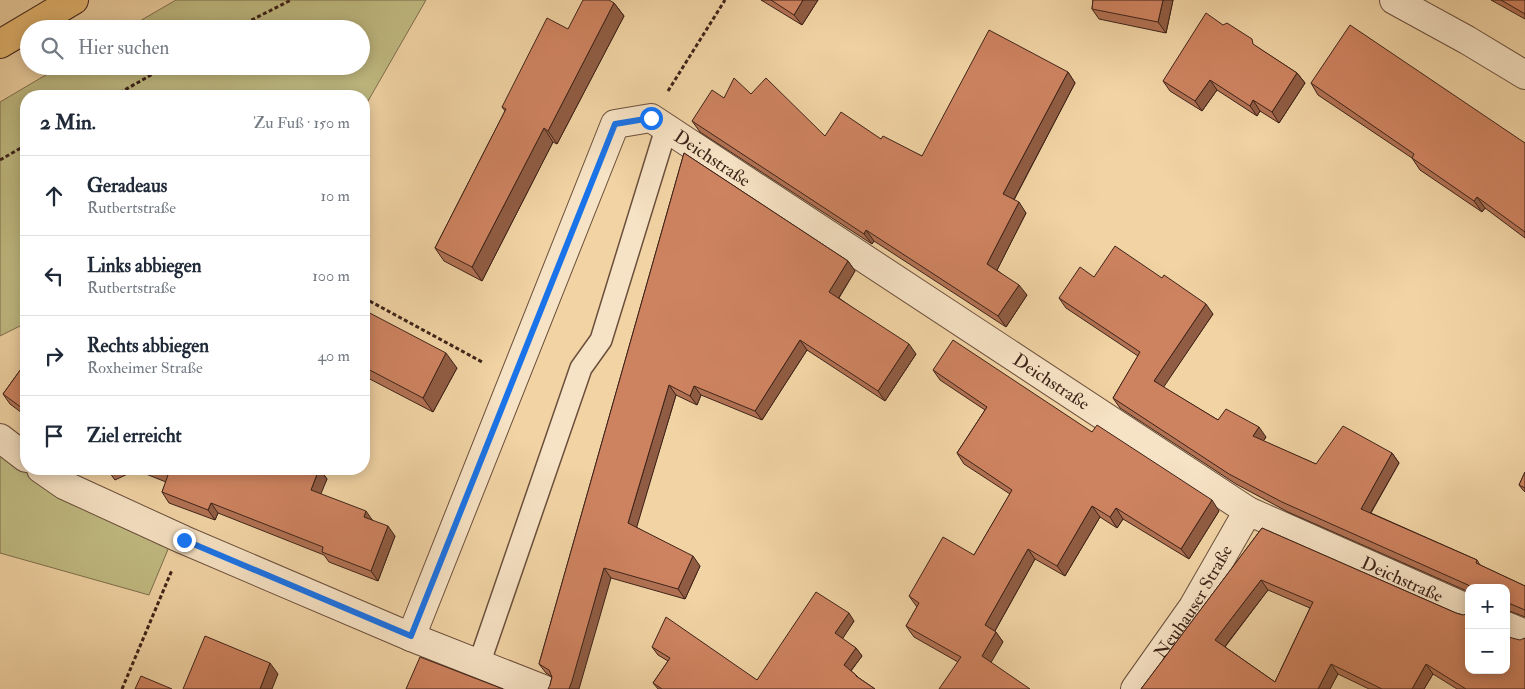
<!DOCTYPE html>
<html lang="de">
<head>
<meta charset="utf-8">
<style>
  body { margin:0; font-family:"IM FELL Double Pica",serif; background:#f6f6f7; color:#1f2937 }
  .controls { position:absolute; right:15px; bottom:15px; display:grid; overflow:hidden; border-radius:10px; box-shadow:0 2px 12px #0003 }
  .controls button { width:45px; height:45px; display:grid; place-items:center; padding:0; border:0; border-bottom:1px solid #e0e1e3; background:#fff; color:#1f2937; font:25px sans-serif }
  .stop { position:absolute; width:15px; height:15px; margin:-11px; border:4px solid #1a73e8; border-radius:50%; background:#fff }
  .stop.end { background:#1a73e8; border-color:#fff; box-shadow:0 1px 5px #0008 }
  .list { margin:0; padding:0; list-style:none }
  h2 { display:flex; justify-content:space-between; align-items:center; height:65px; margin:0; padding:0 20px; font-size:21px }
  h2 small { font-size:16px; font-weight:400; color:#747a83 }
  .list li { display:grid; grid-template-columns:32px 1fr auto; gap:15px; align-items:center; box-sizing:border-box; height:80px; padding:0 20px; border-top:1px solid #e0e1e3 }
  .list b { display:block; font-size:19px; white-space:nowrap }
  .list p { margin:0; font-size:16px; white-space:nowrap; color:#747a83 }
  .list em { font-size:16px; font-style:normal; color:#747a83 }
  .icon { flex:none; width:28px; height:28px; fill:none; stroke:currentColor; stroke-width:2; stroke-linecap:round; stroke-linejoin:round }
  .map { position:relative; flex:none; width:1525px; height:689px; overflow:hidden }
  .search { position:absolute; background:#fff; box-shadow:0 2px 12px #0003; left:20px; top:20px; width:350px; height:55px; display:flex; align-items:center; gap:12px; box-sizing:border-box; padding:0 18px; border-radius:28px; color:#747a83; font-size:19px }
  .panel { position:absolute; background:#fff; box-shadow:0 2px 12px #0003; left:20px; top:90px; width:350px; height:385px; border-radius:20px }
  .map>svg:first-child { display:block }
  .green { fill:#c0bb82; stroke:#7f6f4e }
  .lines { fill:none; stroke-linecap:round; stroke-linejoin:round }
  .service-casing { stroke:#6b4f3c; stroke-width:24 }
  .minor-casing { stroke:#6b4f3c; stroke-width:30 }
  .motorway-casing { stroke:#3e2319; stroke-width:30 }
  .path { stroke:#3e2319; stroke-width:3; stroke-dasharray:4 2.5; stroke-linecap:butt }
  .service { stroke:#f6e2c4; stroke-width:21 }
  .minor { stroke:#f6e2c4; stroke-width:28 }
  .motorway { stroke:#e8ba72; stroke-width:28 }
  .wall { fill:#b17153; stroke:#3e2319; fill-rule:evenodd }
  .shaded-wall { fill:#905c43; stroke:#3e2319 }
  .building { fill:#ce8360; stroke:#3e2319; fill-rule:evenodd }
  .route { stroke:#1a73e8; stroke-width:6 }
  .labels { text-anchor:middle; stroke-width:4.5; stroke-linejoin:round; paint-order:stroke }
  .street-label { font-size:18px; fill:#3e2319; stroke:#f6e2c4 }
</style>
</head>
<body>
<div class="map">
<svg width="1525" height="689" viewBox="0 0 1525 689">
  <rect width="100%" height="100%" fill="#f1d3a4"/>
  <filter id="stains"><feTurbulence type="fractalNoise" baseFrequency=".004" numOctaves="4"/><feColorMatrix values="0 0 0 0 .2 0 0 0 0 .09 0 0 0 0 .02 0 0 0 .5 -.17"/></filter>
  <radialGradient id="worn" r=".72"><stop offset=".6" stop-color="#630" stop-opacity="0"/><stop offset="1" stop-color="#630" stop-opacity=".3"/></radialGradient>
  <g class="green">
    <polygon points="176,0 426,0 364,108 364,96 26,96 26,323 0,336 0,102 61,66 361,66 361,29 126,29"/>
    <polygon points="0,453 58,496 169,547 149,595 0,553"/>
  </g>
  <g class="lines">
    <g class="service-casing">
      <polyline id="service" points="479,664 581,368 601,340 666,129"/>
    </g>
    <g class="minor-casing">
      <g id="minor">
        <polyline points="1394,0 1467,40 1525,75"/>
        <polyline points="0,438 26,458"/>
        <polyline points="41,469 64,485 184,540 411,637 543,689"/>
        <polyline points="1506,626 1525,634"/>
        <path id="s1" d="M 411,637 L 615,124 L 651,118 L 1248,511 L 1469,609"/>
        <path id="s2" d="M 1135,689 L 1193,607 L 1248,511"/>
      </g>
    </g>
    <g class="motorway-casing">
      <polyline id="motorway" points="0,44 74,0"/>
    </g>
    <g class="path">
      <polyline points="234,29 291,0"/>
      <polyline points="668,91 725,0"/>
      <polyline points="114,96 167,66"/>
      <polyline points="0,160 26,145"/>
      <polyline points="364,298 484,363"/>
      <polyline points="122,689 172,570"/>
    </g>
    <use href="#service" class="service"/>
    <use href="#minor" class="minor"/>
    <use href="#motorway" class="motorway"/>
  </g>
  <g class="wall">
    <polygon points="761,0 818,0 802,25"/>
    <polygon points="1093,0 1173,0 1166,33 1099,19 1092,9"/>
    <polygon points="1491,0 1525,0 1525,19"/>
    <polygon points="614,3 624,16 557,144 553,142 482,281 444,261 435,248 505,111 502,107 568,29"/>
    <polygon points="1257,47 1297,73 1305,83 1279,123 1260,111 1257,116 1217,90 1202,111 1170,91 1163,81"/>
    <polygon points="1068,72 1075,83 1014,200 1026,213 997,270 1027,295 1006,327 874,241 872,244 700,132 692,121 724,98 751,94 825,136 881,139 922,156"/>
    <polygon points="1311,83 1525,143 1525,238 1485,208 1482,212 1420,170 1412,158 1318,95"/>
    <polygon points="684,153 848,261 855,271 839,298 916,354 885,401 807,350 762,420 701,395 697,405 676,395 636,527 700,566 685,599 611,578 550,685 552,677 546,673 539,664"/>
    <polygon points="1094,277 1213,314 1163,387 1218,420 1266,437 1263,441 1316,464 1392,453 1399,463 1371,513 1477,560 1480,565 1525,586 1525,617 1512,612 1506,611 1506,588 1469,588 1469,592 1288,512 1236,484 1120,408 1113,398 1138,356 1066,308 1059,298"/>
    <polygon points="364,310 457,368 433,412 364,376"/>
    <polygon points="26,362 26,416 10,404 3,394"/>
    <polygon points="933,370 1092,432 1219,511 1189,559 1123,519 1117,528 1100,517 1065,576 1035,559 995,631 1003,642 958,662 914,637 906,626 917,607 909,596 974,555 1010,494 964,464 957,453 985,410 940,380"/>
    <polygon points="107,469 320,469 327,479 320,494 372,520 395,536 378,581 329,562 324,555 218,513 215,520 169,503 162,492 166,482 136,470 115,480"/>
    <polygon points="1525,472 1525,492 1523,490 1519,485"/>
    <path d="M 1262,528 L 1456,613 L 1463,615 L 1525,689 L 1457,689 L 1433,674 L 1424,689 L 1369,689 L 1338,674 L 1330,689 L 1141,689 ZM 1268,590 L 1310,608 L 1275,682 L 1225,647 Z"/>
    <polygon points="854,621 842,639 856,648 862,656 851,671 856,675 859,678 875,689 658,689 653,683 668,661 658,655 652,647 757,680"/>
  </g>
  <g class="shaded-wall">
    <polygon points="803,0 818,0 802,25 794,15"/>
    <polygon points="1163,0 1173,0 1166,33 1158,22"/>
    <polygon points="614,3 624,16 557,144 548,131"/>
    <polygon points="1068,72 1075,83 1011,205 1003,194"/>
    <polygon points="1297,73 1305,83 1279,123 1272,112"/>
    <polygon points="1210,80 1217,90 1202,111 1195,101"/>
    <polygon points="1253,100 1260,111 1257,116 1250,106"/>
    <polygon points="544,128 553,142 482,281 472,267"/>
    <polygon points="1477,197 1485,208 1482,212 1474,201"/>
    <polygon points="1019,202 1026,213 995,274 987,264"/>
    <polygon points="866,230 874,241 872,244 864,234"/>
    <polygon points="848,261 855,271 836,302 829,292"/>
    <polygon points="1019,285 1027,295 1006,327 998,316"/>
    <polygon points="1206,304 1213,314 1161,391 1154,381"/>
    <polygon points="800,340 807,350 762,420 755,411"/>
    <polygon points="909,344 916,354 885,401 878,391"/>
    <polygon points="446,353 457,368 433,412 423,398"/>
    <polygon points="669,385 676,395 635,533 628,523"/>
    <polygon points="694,386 701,395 697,405 690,396"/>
    <polygon points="1259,427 1266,437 1260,446 1253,436"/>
    <polygon points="1392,453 1399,463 1367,519 1361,509"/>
    <polygon points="319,469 327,479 318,501 311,490"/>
    <polygon points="1212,500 1219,511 1189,559 1181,549"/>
    <polygon points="211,503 218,513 215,520 208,510"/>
    <polygon points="1092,506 1100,517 1065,576 1057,566"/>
    <polygon points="1116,508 1123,519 1117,528 1110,517"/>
    <polygon points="366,511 373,521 364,517"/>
    <polygon points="388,526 395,536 378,581 371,571"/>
    <polygon points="1028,549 1035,559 992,636 985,625"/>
    <polygon points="693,556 700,566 685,599 678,589"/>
    <polygon points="604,568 611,578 579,689 569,689"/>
    <polygon points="1261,580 1268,590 1222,650 1215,640"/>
    <polygon points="849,613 854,621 841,641 835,633"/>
    <polygon points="996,632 1003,642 989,666 982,656"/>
    <polygon points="856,648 862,656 849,673 844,665"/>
    <polygon points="270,663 278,674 272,689 260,689"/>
    <polygon points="1331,664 1338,674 1330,689 1318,689"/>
    <polygon points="1426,664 1433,674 1424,689 1412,689"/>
  </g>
  <g class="building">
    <polygon points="583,0 609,0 614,3 548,131 544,128 472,267 435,248 506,109 502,107 547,18 568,29"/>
    <polygon points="771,0 803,0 794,15"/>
    <polygon points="1093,0 1163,0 1158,22 1092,9"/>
    <polygon points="1501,0 1525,0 1525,14"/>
    <polygon points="1206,13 1223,25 1227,23 1252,39 1253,44 1297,73 1272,112 1253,100 1250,106 1210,80 1195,101 1163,81"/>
    <polygon points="1350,25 1525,143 1525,232 1477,197 1474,201 1412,158 1414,154 1311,83"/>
    <polygon points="989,30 1068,72 1003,194 1019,202 987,264 1019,285 998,316 866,230 864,234 692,121 712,90 724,98 734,78 751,94 766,78 825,136 841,112 881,139 883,136 922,156"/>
    <polygon points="684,153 848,261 829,292 909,344 878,391 800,340 755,411 694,386 690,396 669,385 628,523 693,556 678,589 604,568 572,681 569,689 548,689 550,685 552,677 549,670 539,664"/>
    <polygon points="1115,246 1162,278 1164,275 1206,304 1154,381 1218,420 1226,409 1259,427 1253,436 1316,464 1343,426 1392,453 1361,509 1477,560 1476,563 1525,586 1525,610 1506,602 1506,588 1472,588 1468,585 1282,502 1229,474 1113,398 1140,352 1059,298 1080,267 1094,277"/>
    <polygon points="364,310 446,353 423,398 364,367"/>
    <polygon points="953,340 1092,432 1097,425 1212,500 1181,549 1116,508 1110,517 1092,506 1057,566 1028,549 985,625 996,632 982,656 1030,689 939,689 961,657 906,626 919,603 909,596 943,537 974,555 1012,490 957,453 987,407 933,370"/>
    <polygon points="26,362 26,411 3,394"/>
    <polygon points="152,469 319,469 311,490 366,511 364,517 388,526 371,571 322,552 323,547 211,503 208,510 162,492 168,475"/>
    <polygon points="1525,472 1525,488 1519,485"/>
    <path d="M 1262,528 L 1456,613 L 1463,615 L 1469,613 L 1469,670 L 1506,670 L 1506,636 L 1512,638 L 1520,640 L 1525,638 L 1525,689 L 1466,689 L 1426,664 L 1412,689 L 1382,689 L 1331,664 L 1318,689 L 1141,689 ZM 1261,580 L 1313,602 L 1275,682 L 1215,640 Z"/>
    <polygon points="816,592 849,613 835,633 856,648 844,665 856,675 856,676 875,689 662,689 653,683 670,658 652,647 666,617 757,680"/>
    <polygon points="205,636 270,663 260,689 183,689"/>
    <polygon points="420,657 503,689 406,689"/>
    <polygon points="141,676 172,689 135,689"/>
  </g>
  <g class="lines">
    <polyline class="route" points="184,540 411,636 615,124 651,118"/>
  </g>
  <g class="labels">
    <g class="street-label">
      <text dy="6" stroke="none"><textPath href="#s1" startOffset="662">Deichstraße</textPath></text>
      <text dy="6" stroke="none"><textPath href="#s1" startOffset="1068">Deichstraße</textPath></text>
      <text dy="6" stroke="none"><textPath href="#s1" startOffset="1472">Deichstraße</textPath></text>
      <text dy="6" stroke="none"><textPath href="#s2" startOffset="105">Neuhauser Straße</textPath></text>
    </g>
  </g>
  <rect width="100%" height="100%" filter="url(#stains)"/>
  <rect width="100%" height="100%" fill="url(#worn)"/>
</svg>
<div class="controls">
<button>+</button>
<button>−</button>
</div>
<div class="stop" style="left:651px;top:118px"></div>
<div class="stop end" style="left:184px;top:540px"></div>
<div class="search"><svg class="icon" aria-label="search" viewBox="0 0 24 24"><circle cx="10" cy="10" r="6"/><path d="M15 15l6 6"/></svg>Hier suchen</div>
<section class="panel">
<h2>2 Min.<small>Zu Fuß · 150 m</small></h2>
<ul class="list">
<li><svg class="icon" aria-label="ahead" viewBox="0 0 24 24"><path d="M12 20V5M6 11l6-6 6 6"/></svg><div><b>Geradeaus</b><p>Rutbertstraße</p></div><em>10 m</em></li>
<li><svg class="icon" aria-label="left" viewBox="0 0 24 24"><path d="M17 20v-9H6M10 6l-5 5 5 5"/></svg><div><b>Links abbiegen</b><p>Rutbertstraße</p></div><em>100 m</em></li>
<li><svg class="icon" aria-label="right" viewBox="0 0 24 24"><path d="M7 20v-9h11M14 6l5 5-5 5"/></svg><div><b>Rechts abbiegen</b><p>Roxheimer Straße</p></div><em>40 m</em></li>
<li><svg class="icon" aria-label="arrive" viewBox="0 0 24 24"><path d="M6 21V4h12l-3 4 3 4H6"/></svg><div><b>Ziel erreicht</b></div></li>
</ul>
</section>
</div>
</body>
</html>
